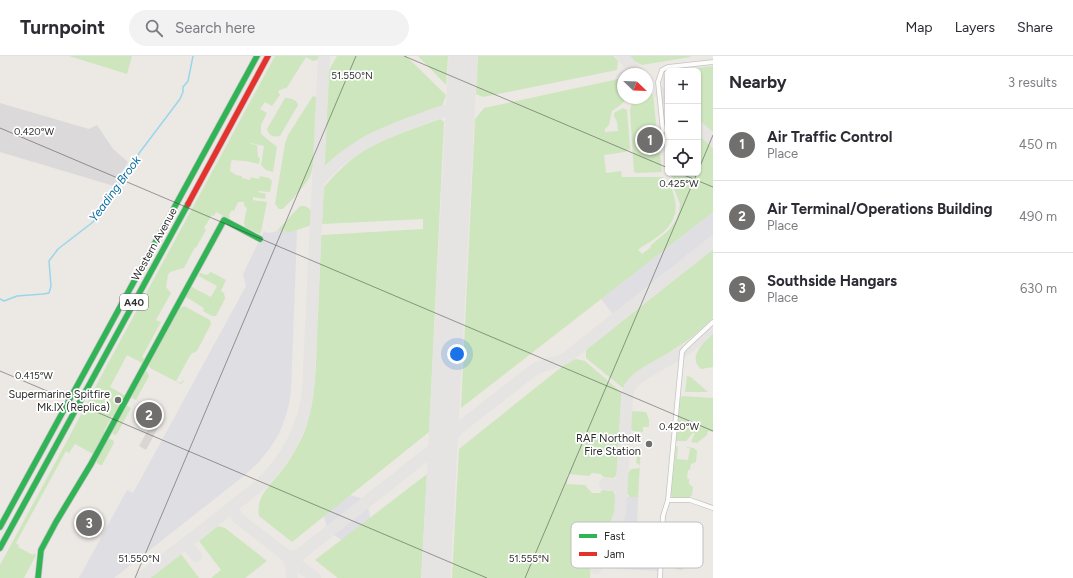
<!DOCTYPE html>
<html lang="en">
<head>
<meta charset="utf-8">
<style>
  body { margin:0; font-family:Figtree,sans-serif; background:#f2f2f3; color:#2b2b33 }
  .controls { position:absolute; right:12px; top:12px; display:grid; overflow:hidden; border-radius:6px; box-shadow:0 1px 3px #0004 }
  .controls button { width:36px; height:36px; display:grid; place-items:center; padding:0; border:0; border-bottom:1px solid #e1e1e2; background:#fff; color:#2b2b33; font:20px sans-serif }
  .compass { position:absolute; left:617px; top:12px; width:36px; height:36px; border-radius:50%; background:#fff; box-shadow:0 1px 3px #0004; rotate:113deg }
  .you { position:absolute; left:457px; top:298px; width:14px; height:14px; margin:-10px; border:3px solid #fff; border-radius:50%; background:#1a73e8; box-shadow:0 0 0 6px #1a73e833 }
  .badge { display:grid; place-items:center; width:26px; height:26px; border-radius:50%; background:#706f6e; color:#fff; font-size:13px; font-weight:700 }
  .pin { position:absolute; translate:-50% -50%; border:2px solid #fff; box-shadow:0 1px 4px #0006 }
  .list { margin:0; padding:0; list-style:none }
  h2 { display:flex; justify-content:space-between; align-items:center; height:52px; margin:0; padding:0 16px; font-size:17px }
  h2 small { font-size:13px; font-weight:400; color:#7c7c81 }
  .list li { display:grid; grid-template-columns:26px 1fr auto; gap:12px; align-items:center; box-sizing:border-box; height:72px; padding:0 16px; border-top:1px solid #e1e1e2 }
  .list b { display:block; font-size:15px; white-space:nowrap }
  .list p { margin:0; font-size:13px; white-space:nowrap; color:#7c7c81 }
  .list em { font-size:13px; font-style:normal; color:#7c7c81 }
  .icon { flex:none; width:22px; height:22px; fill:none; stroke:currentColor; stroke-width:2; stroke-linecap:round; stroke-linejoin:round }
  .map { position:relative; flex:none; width:713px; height:522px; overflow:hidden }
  header { display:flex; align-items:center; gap:24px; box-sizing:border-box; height:56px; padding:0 20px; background:#fff; border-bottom:1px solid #e1e1e2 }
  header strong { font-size:19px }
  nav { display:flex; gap:22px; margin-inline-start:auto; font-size:14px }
  .search { width:280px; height:36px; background:#f2f2f3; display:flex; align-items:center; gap:10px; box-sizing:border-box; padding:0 14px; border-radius:22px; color:#7c7c81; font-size:15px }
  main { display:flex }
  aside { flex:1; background:#fff }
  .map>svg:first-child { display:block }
  .industrial { fill:#dcd9db }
  .airport { fill:#dfdee2 }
  .green { fill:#cee6be }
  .plaza { fill:#dad6d2 }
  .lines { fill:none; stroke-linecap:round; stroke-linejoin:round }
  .stream { stroke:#99d6ec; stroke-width:1.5 }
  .taxiway { stroke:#e6e4e2; stroke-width:12 }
  .runway { stroke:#e6e4e2; stroke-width:29 }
  .street-casing { stroke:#c5c4c5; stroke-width:5.5 }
  .fast-casing { stroke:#c5c4c5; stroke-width:7 }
  .jam-casing { stroke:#c5c4c5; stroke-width:7 }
  .street { stroke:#fcfcfb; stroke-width:4 }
  .fast { stroke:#30b455; stroke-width:5.5 }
  .jam { stroke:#e5322d; stroke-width:5.5 }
  .ticks { fill:none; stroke:#2e2e2e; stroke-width:1; stroke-opacity:0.45 }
  .poi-dot { fill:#706f6e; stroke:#fff; stroke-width:1.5 }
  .labels { text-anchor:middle; stroke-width:3.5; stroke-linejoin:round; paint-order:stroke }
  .shield { fill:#fff; stroke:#6d6d6d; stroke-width:1 }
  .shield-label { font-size:10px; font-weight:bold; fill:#2e2e2e }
  .street-label { font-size:11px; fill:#2e2e2e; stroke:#fff }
  .poi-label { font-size:11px; fill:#2e2e2e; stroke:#fff; text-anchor:end }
  .water-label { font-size:12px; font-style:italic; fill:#0d6fa3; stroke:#fff }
  .key { fill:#fff; stroke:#c0c0c0; stroke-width:1 }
  .key-label { font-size:11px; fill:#2e2e2e }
  .ticks-label { font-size:10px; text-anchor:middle; fill:#2e2e2e; stroke:#fff; stroke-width:3.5; stroke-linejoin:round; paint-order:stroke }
</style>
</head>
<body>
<header>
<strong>Turnpoint</strong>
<div class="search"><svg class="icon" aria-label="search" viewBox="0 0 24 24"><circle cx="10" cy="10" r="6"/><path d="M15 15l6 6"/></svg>Search here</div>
<nav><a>Map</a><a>Layers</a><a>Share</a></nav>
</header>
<main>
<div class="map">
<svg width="713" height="522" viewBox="0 0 713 522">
  <rect width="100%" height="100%" fill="#ece8e4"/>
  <polygon class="industrial" points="0,47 89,73 97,69 113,93 128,106 114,130 0,96"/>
  <g class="airport">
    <polygon points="713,156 713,194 620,267 601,243"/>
    <polygon points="284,174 288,177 297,174 291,335 289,348 285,362 279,378 270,392 258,407 245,419 114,522 79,522 127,434 133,437 246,230 243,218 264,175 268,177"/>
    <polygon points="350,439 361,442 366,448 369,455 370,462 342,484 332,478 327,473 324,460"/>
    <polygon points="616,440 638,441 637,475 645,483 659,484 658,515 591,511 592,503 597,491 611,467 615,454"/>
  </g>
  <g class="green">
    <polygon points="69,0 132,0 127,18"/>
    <polygon points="275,0 320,0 320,3 313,5 306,1 286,33 285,32 278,35 280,39 272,50 265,46 260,53 267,57 261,69 261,78 277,91 273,116 266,114 261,109 264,90 250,87 250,88 257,89 258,101 260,102 259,108 245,105 232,104 231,106 230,115 236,119 242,120 242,122 250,124 251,121 259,123 260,120 269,122 272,125 270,136 258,135 258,136 266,138 265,143 253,141 253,144 267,146 261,176 260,178 245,171 244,166 247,152 244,150 244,146 238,146 234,155 232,154 229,159 230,161 229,163 216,156 214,160 212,159 204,172 206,174 196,192 195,191 184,212 170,216 168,219 166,231 171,237 156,264 161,266 142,301 146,304 144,308 127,299 110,331 126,340 115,361 112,360 104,375 106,377 101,387 99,386 93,398 75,388 69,397 66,395 16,487 19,489 18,491 33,499 34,497 36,499 24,522 0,522 0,509 68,383 106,311"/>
    <path d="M 337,0 L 406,0 L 446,39 L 442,51 L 373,76 C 354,85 339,98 324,112 L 329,14 Z"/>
    <polygon points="418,0 448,0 446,29"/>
    <polygon points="478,0 614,0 618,5 617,14 483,41 476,38"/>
    <polygon points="628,0 690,0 690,1 642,9 634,5"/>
    <polygon points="713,10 713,78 698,64 698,15 669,15"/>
    <path d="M 623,22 L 623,42 L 625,43 L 623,47 L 612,55 L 609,69 L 605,73 L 605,76 L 618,75 L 617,66 L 614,60 L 614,57 L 623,52 L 627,54 L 630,93 L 625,96 L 604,99 L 606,117 L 621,115 L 622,121 L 663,121 L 667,133 L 671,131 C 682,158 673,171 650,186 C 647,188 642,190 638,194 L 642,198 L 651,191 L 650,190 L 669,174 L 676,164 L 679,155 L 680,148 L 673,130 L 672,117 L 698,117 L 698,78 L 713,92 L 713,156 L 461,352 L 475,63 L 484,52 Z"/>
    <polygon points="647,32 653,37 657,79 644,80 645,88 650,94 655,94 655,90 659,90 662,116 637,117 634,116 630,54 633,42 647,42"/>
    <path d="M 313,40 L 318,42 C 317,61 318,107 309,122 C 302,134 292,143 283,153 L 279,153 L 275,148 L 285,88 L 288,79 Z"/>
    <path d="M 285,42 C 291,42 296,43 298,49 L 280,80 C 272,82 269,79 267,73 Z"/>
    <path d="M 440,63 L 444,66 L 429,376 L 292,486 L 259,460 C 255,438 275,426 286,409 C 293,399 299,388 304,377 C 316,345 316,311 317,277 C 319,245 320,212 321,179 L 423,173 L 423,163 L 322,168 L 324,131 C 337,116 351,102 368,92 C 390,80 416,72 440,63 Z"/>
    <path d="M 301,150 L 305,150 C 314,154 312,161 312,169 L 288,177 L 284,174 L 277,175 L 299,151 Z"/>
    <polygon points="713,193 713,262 694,280 629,323 623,332 586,302 586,294"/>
    <path d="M 211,216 L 226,224 L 221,235 L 224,237 L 225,243 L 216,260 L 212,260 L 203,255 L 204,252 L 186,241 C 186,237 188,233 192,231 L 211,241 L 217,230 L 199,220 L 200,217 L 207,219 Z"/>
    <polygon points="184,250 210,264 211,268 197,295 191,298 176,325 181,327 183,324 184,325 181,328 150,312 149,309 178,253"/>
    <path d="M 713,277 L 713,311 L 701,313 C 687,301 704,286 713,277 Z"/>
    <path d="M 576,303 L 585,305 L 622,337 L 617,418 L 614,422 L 603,421 L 601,418 L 592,417 L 589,420 L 568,418 L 567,428 L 585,429 L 592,437 L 600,437 L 602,434 L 613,435 C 626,457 597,483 592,503 C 590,509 591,516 590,522 L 452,522 L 459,393 L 564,309 L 572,304 Z"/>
    <polygon points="146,315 148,317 149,320 136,344 130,341 143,317"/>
    <polygon points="687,320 691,321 708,336 685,336"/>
    <polygon points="682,340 713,342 713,376 708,375 707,379 697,387 691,386 695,377 693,377 686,385 676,385 675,384 679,345"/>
    <polygon points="126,349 131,352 117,378 114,379 112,376"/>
    <polygon points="631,355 646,356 649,364 649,371 643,371 643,376 633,375 630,371"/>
    <polygon points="110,383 113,384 114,387 102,409 100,409 97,407 97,404 107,384"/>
    <polygon points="678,390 677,403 688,404 690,392 687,392 687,391 694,392 697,395 696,406 691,408 690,414 688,414 687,423 689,423 689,428 693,431 692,439 689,442 672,441 671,439 676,391"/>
    <polygon points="632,391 641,392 638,441 630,441 626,436 627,418 631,413 640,412 639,408 636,407 637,399 631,399 629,396 629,394"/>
    <polygon points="427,418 421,522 338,522 315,504"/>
    <polygon points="218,470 225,472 267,505 245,522 211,522 221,514 199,485"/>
    <path d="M 682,484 L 691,485 L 689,487 L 688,496 L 691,496 L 691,498 L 684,498 L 683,514 L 675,513 L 678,509 L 678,497 L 681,497 L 681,491 L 679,491 L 678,495 L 677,495 C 677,490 677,486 682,484 Z"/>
    <polygon points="181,498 199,522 150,522"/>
  </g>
  <polygon class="plaza" points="156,366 160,368 146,394 139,390 150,370 155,370"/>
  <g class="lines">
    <polyline class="stream" points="0,243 4,245 17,240 43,238 49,237 51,230 49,205 58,193 93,166 113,138 140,96 180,43 183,36 183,31 188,25 193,0"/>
    <g class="taxiway">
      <polyline points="622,0 639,18"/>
      <polyline points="647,25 668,44"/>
      <polyline points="698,71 713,84"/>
      <path d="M 318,126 C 342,96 377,79 413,66 C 424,62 436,57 448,54 C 455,56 458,60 460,68"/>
      <polyline points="436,391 442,382 444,371"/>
      <path d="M 442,412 C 443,396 448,384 459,372 L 535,313 C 545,308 556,307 566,302 L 713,186"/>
      <polyline points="605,428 621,430"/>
      <polyline points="232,452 238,462 315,522"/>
      <polyline points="186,487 196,500"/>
      <polyline points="285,498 289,501 298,500 431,395 434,395 440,397 442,404"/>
      <polyline points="287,501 291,509 292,522"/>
      <path d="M 596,512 L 601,495 L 616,468 L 620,457 L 627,343 C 627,339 628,335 630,331 C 637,318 669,305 682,296 C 693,289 703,279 713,270"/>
      <path d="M 141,522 L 259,430 C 286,404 304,372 308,334 L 324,0"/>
    </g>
    <polyline class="runway" points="436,522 463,0"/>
    <g class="street-casing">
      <g id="street">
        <polyline points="663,75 658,26 662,14 668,11 713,6"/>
        <polyline points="668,444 690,444 713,452"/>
        <polyline points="660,522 663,460 668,444 682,296 685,292 713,266"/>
      </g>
    </g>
    <g class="fast-casing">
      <g id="fast">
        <polyline points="0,471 257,0"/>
        <polyline points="0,492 188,148"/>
        <polyline points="38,522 41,494 56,466 91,408 224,164 260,183"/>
      </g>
    </g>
    <g class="jam-casing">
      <polyline id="jam" points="188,148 268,0"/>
    </g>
    <use href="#street" class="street"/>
    <use href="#fast" class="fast"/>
    <use href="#jam" class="jam"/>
  </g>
  <path class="ticks" d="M 404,0 L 668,112M 0,72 L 713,375M 698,115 L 713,79M 679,117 L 713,131M 0,315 L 487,522M 135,522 L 356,0M 525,522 L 697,117"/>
  <g class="poi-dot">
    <circle cx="118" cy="344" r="4"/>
    <circle cx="649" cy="388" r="4"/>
  </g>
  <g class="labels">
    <rect class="shield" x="120" y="238" width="28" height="16" rx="3"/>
    <g class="shield-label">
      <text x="134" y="250">A40</text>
    </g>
    <g class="street-label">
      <text transform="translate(154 188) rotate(-61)" y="4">Western Avenue</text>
    </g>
    <g class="poi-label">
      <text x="110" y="342">Supermarine Spitfire<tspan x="110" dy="13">Mk.IX (Replica)</tspan></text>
      <text x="641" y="386">RAF Northolt<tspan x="641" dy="13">Fire Station</tspan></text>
    </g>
    <g class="water-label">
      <text transform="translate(115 133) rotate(-54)" y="4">Yeading Brook</text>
    </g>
  </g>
  <rect x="571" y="466" width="132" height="46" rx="6" class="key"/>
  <rect x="579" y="478" width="18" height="4" fill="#30b455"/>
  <rect x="579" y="496" width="18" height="4" fill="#e5322d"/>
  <g class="key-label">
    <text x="604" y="484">Fast</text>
    <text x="604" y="502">Jam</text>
  </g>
  <g class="ticks-label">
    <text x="352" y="23">51.550°N</text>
    <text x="34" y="79">0.420°W</text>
    <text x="679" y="131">0.425°W</text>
    <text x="34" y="323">0.415°W</text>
    <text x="679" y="374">0.420°W</text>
    <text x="139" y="506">51.550°N</text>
    <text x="529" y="506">51.555°N</text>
  </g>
</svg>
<div class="controls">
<button>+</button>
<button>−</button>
<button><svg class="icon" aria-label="locate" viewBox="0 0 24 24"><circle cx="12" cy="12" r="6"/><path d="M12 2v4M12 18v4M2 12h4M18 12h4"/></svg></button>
</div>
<svg class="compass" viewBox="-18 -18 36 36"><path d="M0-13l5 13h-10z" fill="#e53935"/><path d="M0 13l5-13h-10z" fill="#7c7c81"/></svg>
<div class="you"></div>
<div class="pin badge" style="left:650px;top:84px">1</div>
<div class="pin badge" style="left:149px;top:359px">2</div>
<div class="pin badge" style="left:89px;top:467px">3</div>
</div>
<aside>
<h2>Nearby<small>3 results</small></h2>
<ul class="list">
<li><span class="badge">1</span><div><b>Air Traffic Control</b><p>Place</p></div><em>450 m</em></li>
<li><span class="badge">2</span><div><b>Air Terminal/Operations Building</b><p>Place</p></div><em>490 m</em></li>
<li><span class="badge">3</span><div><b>Southside Hangars</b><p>Place</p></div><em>630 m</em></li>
</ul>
</aside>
</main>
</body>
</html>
